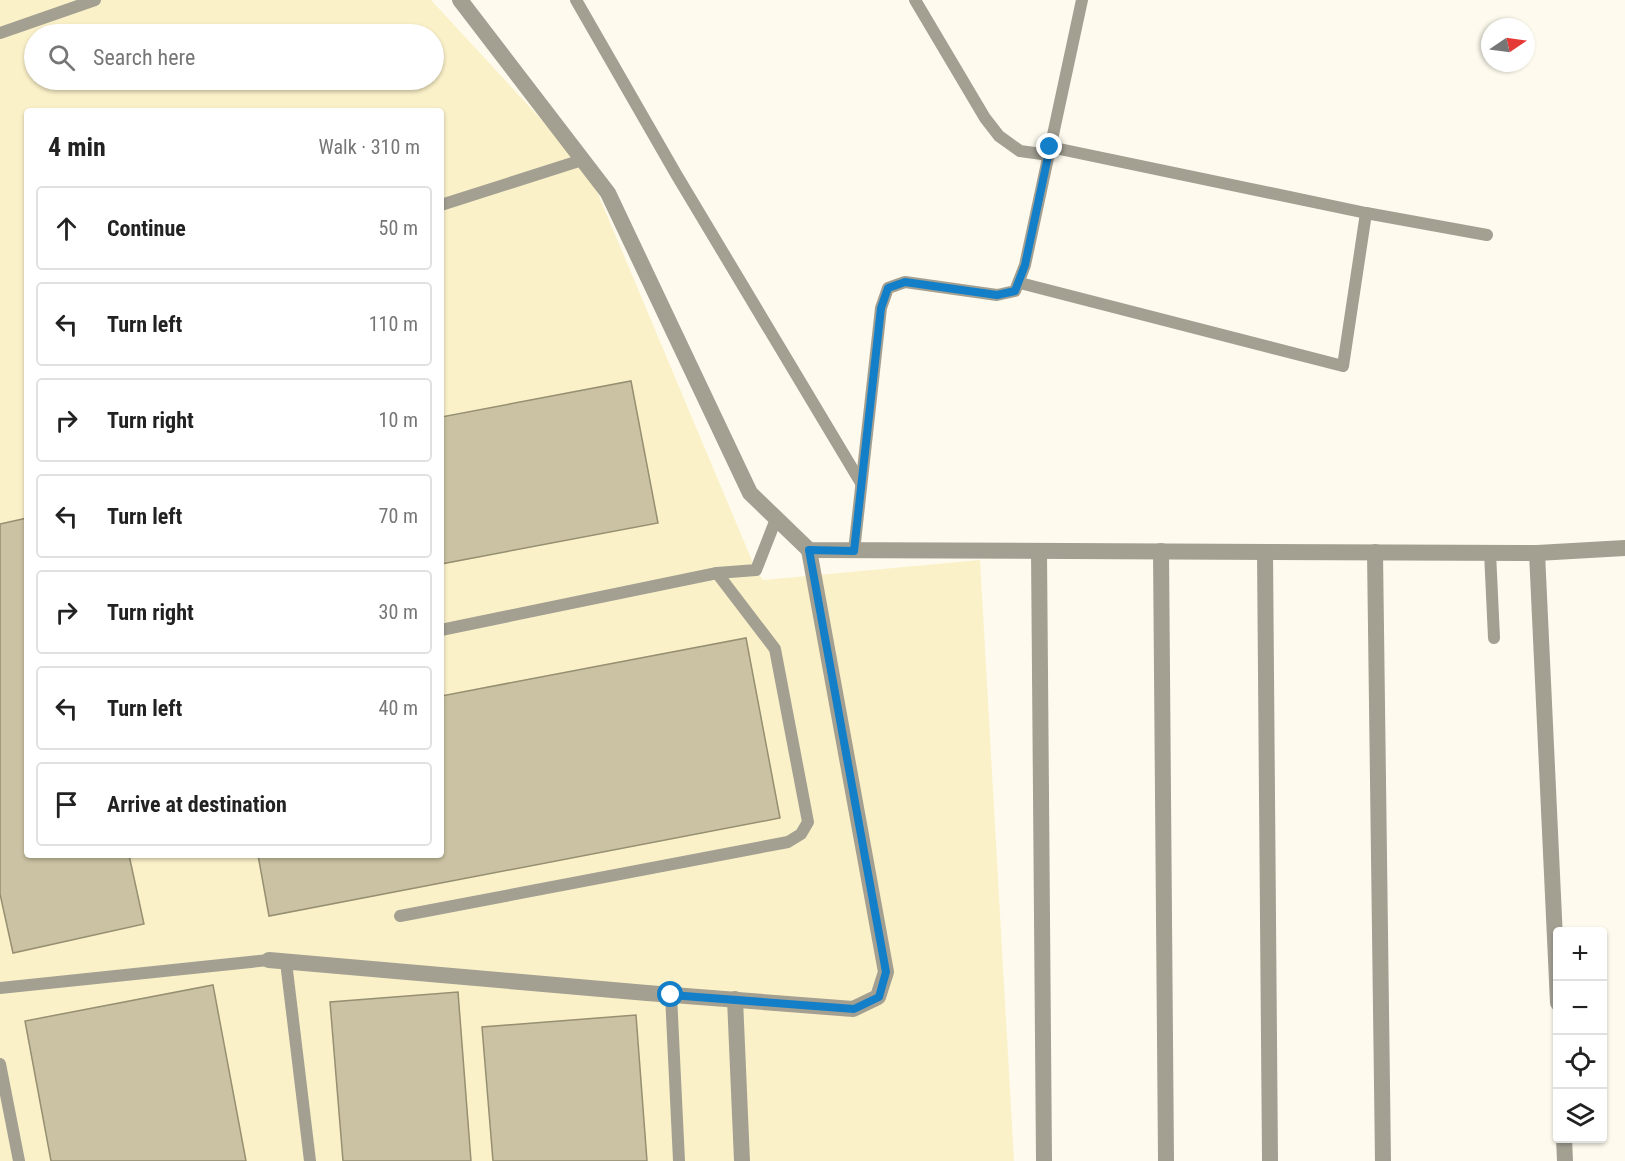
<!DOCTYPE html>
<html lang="en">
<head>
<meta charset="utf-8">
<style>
  body { margin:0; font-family:"Roboto Condensed",sans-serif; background:#f2f2f2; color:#222 }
  .controls { position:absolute; right:18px; bottom:18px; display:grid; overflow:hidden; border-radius:6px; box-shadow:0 2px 4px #0004 }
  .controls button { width:54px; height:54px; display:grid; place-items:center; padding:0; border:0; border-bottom:2px solid #e0e0e0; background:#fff; color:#222; font:30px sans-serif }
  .compass { position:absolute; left:1481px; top:18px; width:54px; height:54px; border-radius:50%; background:#fff; box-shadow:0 2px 4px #0004; rotate:77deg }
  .stop { position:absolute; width:18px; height:18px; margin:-14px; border:4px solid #137fc9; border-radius:50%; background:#fff }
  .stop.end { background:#137fc9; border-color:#fff; box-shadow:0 2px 6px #0008 }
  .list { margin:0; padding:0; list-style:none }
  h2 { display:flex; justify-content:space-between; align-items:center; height:78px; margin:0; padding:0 24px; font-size:26px }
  h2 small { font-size:20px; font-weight:400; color:#767676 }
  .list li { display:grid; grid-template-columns:39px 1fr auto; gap:18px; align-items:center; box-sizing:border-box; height:84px; margin:0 12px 12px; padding:0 12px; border:2px solid #e0e0e0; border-radius:6px }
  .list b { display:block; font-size:22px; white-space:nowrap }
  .list em { font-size:20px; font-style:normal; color:#767676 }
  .icon { flex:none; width:33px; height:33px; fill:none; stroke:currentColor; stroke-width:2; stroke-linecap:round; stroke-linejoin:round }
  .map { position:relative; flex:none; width:1625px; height:1161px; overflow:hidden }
  .search { position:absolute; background:#fff; box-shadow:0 2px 4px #0004; left:24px; top:24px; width:420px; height:66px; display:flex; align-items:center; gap:15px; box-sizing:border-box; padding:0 21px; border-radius:33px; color:#767676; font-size:22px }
  .panel { position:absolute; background:#fff; box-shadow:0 2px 4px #0004; left:24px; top:108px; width:420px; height:750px; border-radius:6px }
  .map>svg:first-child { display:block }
  .built { fill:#fbf1c9; fill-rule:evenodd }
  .building { fill:#cac2a2; stroke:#968f71; stroke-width:1.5 }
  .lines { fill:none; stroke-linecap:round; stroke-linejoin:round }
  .service { stroke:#a3a092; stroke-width:12 }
  .minor { stroke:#a3a092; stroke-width:16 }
  .tertiary { stroke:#a3a092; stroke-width:16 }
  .route { stroke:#137fc9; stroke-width:8 }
</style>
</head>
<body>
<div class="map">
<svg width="1625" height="1161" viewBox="0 0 1625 1161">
  <rect width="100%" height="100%" fill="#fefbee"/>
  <path class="built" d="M 0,0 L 431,0 L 588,170 L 756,570 L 763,580 L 980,560 L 1014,1161 L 0,1161 ZM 34,34 L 434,34 L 434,80 L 34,80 ZM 27,111 L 441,111 L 441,855 L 27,855 Z"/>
  <g class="building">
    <polygon points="631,381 658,523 441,564 441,417"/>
    <polygon points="27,518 27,855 129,855 144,924 13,953 0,894 0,524"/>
    <polygon points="746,638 780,818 269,916 258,855 441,855 441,696"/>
    <polygon points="213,985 246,1161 51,1161 25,1021"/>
    <polygon points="458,992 471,1161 343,1161 330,1002"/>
    <polygon points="636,1015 647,1161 493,1161 482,1027"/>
  </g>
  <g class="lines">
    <g class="service">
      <polyline points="576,0 676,174 861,483"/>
      <polyline points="915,0 985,118 999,136 1020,151 1049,155"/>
      <polyline points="0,33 95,0"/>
      <polyline points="1050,147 1366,213 1487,235"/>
      <polyline points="441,205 582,160"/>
      <polyline points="1020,283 1343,366 1366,213"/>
      <polyline points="854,551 881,308 888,288 905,282 997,295 1015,291 1025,265 1082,0"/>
      <polyline points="1490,552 1494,638"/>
      <polyline points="441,630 717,573 756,570 776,519"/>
      <polyline points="400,916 788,842 801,834 808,822 775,649 717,573"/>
      <polyline points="286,962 310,1161"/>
      <polyline points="0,988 269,960"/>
      <polyline points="671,995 679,1161"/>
      <polyline points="0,1064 19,1161"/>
    </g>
    <g class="minor">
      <polyline points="1039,551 1044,1161"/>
      <polyline points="1161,551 1166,1161"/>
      <polyline points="1265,552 1270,1161"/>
      <polyline points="1375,552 1383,1161"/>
      <polyline points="1537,553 1625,548"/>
      <polyline points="269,960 647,993 853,1009 878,997 886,972 809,550"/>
      <polyline points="735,999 742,1161"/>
    </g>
    <g class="tertiary">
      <polyline points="460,0 608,193 750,493 809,550 1537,553 1558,1003"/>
      <polyline points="1564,1138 1565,1161"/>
    </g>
  </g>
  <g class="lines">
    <polyline class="route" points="671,995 854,1009 879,997 886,972 809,550 854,551 881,308 888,288 905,282 997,295 1015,291 1025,265 1050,147"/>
  </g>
</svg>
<div class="controls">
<button>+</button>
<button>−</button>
<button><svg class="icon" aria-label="locate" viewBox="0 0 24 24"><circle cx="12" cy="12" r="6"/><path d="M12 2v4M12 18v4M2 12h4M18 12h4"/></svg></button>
<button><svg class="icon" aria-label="layers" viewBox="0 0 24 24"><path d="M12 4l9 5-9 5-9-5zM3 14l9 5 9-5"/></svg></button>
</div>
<svg class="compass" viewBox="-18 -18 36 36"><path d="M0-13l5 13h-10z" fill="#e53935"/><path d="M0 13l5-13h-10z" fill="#767676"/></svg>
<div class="stop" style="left:671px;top:995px"></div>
<div class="stop end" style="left:1050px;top:147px"></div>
<div class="search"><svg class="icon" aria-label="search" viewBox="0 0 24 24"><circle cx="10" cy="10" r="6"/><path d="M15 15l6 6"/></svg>Search here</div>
<section class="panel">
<h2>4 min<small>Walk · 310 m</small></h2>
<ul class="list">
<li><svg class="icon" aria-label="ahead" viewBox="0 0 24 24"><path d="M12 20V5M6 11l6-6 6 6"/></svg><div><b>Continue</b></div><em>50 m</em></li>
<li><svg class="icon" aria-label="left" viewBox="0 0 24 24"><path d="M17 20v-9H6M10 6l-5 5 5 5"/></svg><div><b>Turn left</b></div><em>110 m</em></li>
<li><svg class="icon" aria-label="right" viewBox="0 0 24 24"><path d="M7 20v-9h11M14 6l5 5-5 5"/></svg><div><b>Turn right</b></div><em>10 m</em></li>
<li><svg class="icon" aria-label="left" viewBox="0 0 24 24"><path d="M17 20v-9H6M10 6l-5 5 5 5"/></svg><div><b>Turn left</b></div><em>70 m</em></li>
<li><svg class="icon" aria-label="right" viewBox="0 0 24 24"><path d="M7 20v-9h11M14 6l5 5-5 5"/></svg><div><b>Turn right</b></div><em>30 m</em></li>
<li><svg class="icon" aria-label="left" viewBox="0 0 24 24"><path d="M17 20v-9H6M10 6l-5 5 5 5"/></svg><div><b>Turn left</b></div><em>40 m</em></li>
<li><svg class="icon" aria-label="arrive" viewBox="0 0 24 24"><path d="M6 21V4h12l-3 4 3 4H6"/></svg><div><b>Arrive at destination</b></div></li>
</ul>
</section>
</div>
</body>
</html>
